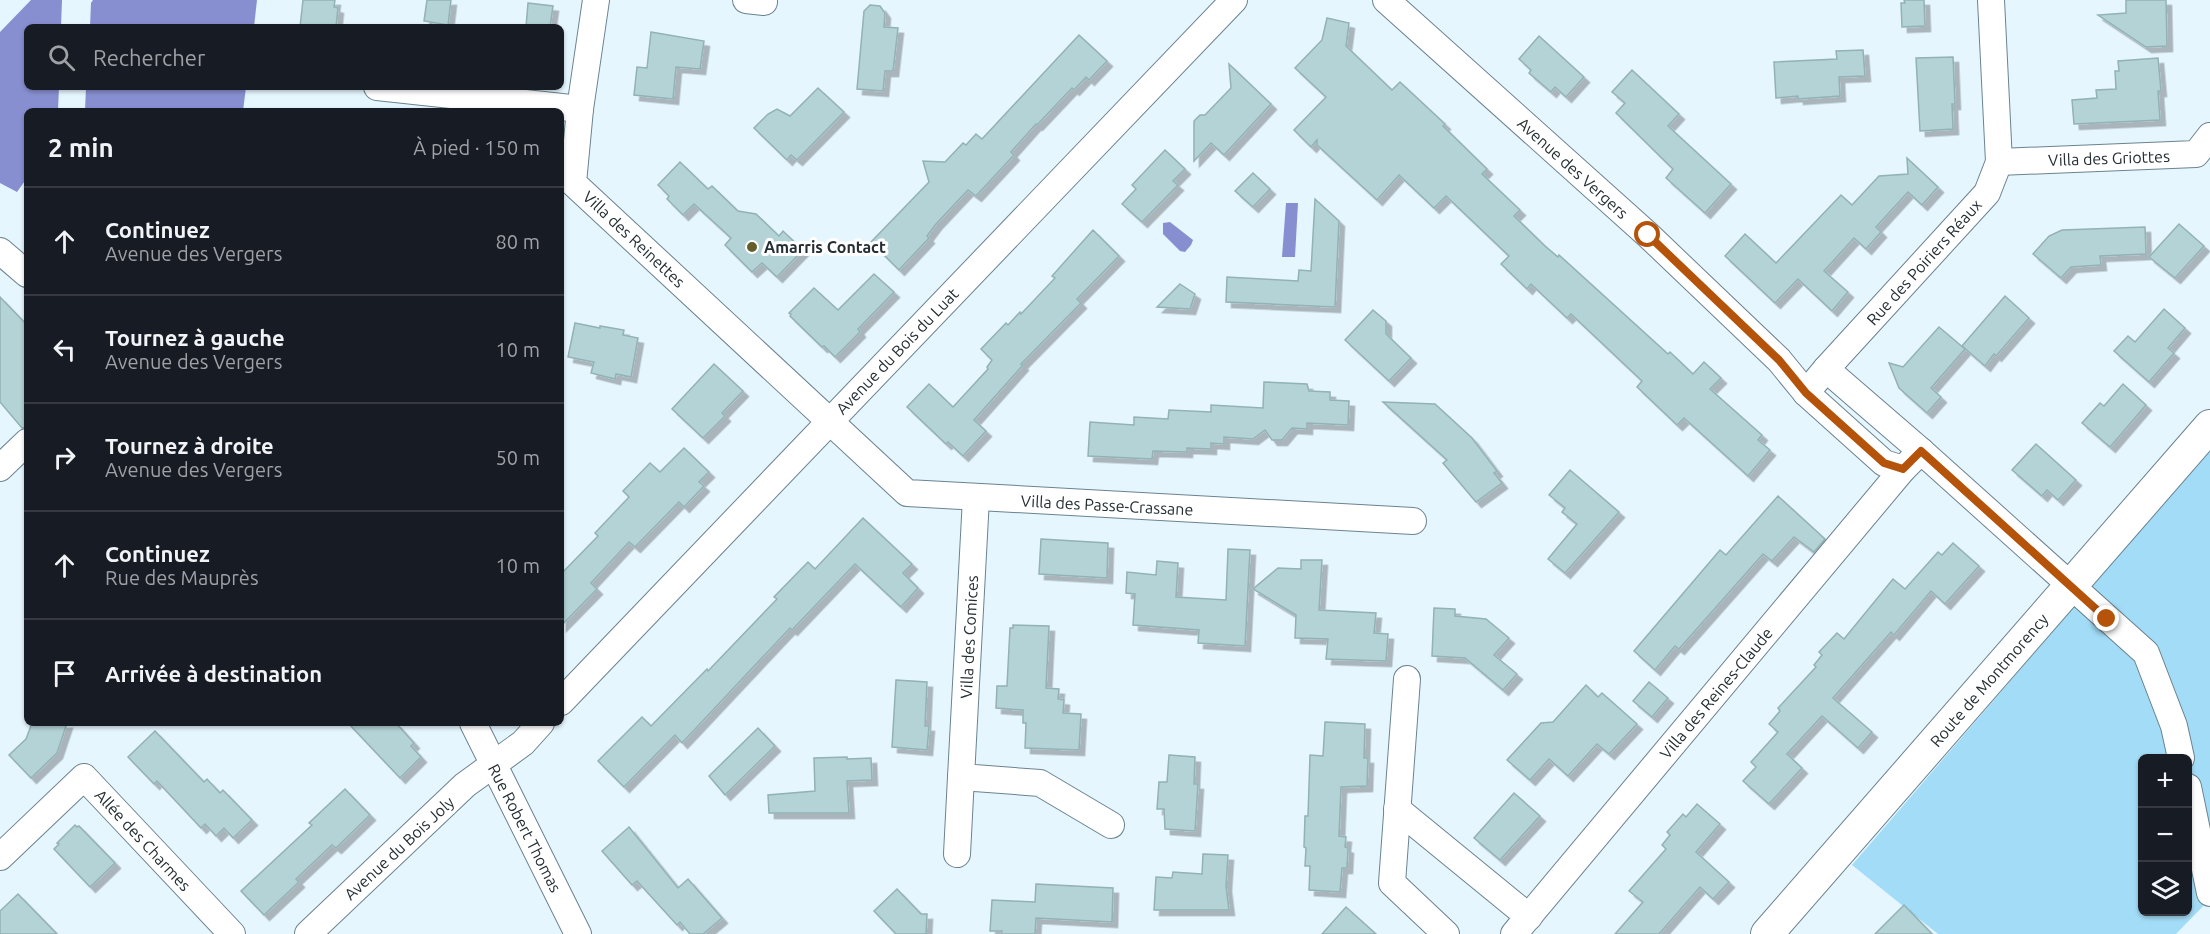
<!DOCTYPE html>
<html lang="fr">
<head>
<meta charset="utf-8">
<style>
  body { margin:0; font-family:Ubuntu,sans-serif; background:#242831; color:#f1f3f6 }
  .controls { position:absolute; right:18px; bottom:18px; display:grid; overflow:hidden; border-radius:9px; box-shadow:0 2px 4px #0004 }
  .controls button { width:54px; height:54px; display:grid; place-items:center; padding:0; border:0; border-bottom:2px solid #363941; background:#171b24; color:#f1f3f6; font:30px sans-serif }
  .stop { position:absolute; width:18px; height:18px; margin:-14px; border:4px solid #b45309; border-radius:50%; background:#fff }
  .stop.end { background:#b45309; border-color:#fff; box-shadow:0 2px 6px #0008 }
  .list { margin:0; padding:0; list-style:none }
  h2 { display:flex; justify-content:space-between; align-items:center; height:78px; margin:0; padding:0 24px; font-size:26px }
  h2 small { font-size:20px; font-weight:400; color:#9ea1a6 }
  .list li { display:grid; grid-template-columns:39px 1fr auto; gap:18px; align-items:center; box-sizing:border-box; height:108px; padding:0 24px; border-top:2px solid #363941 }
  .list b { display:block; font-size:22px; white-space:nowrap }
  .list p { margin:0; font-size:20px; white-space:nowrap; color:#9ea1a6 }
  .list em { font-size:20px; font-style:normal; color:#9ea1a6 }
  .icon { flex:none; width:33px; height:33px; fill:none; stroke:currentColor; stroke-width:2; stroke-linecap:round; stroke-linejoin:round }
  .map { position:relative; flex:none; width:2210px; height:934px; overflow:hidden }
  .search { position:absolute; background:#171b24; box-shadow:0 2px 4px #0004; left:24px; top:24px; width:540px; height:66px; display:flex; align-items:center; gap:15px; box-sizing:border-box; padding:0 21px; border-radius:9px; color:#9ea1a6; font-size:22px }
  .panel { position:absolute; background:#171b24; box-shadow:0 2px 4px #0004; left:24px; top:108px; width:540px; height:618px; border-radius:9px }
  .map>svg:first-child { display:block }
  .green { fill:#a3dcf7; fill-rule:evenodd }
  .water { fill:#888fd1 }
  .building { fill:#b3d3d6; stroke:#92b2b5; stroke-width:1.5; filter:url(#shadow) }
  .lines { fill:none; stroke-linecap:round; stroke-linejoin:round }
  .minor-casing { stroke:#6a838f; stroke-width:28 }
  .tertiary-casing { stroke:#6a838f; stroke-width:34 }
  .minor { stroke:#fff; stroke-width:26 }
  .tertiary { stroke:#fff; stroke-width:32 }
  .route { stroke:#b45309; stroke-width:8 }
  .poi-dot { fill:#635e2a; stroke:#fff; stroke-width:2 }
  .labels { text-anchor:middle; stroke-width:6; stroke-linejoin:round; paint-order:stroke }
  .street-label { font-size:16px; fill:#242e33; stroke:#fff }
  .poi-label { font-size:16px; font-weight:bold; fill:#242e33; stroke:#fff; text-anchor:start }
</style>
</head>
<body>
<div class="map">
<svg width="2210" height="934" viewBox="0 0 2210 934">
  <defs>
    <filter id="shadow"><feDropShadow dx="5.5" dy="5.5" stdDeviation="0" flood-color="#0004"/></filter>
  </defs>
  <rect width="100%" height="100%" fill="#e6f6ff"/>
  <path class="green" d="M 2210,449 L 2210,899 L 2176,934 L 1938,934 L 1852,865 ZM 2142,758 L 2188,758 L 2188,912 L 2142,912 Z"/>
  <g class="water">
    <polygon points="31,0 62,0 61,27 27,27 27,87 59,87 58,111 27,111 27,178 17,192 0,183 0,32"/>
    <polygon points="93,0 257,0 254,27 90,27 91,3"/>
    <polygon points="86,87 246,87 243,111 85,111"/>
    <polygon points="1286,203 1298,203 1295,257 1282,257"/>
    <polygon points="1170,222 1193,240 1191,245 1185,252 1180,251 1163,234 1163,223"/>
  </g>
  <g class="building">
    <polygon points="303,0 335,0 334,7 338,8 336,27 300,27"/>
    <polygon points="427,0 451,0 448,25 424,21"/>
    <polygon points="1904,0 1924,0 1925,26 1902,27 1901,3 1905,3"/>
    <polygon points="2126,0 2166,0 2167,46 2146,47 2098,15 2126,13"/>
    <polygon points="528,3 553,6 550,27 526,27"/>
    <polygon points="870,5 880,6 885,13 884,27 898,28 893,71 885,71 883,91 857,89 864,11"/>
    <polygon points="1327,18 1349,23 1346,46 1392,90 1400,82 1445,124 1443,126 1487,169 1482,174 1520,210 1514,216 1545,246 1558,257 1559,255 1668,354 1670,352 1693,374 1704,362 1721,378 1710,389 1762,435 1758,440 1770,450 1748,476 1684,418 1677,425 1637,387 1642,381 1571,314 1567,318 1531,284 1527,289 1501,264 1509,256 1446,196 1434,208 1399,175 1377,200 1317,145 1317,140 1311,147 1294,130 1326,97 1295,68 1322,40"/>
    <polygon points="651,32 704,41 700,69 676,67 673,99 634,95 637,67 647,68"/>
    <polygon points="1079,35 1107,61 1089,80 1086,77 1074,90 1072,88 1037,125 1036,124 1011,152 1014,155 976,196 968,190 936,224 927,236 929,238 899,270 871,242 929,182 923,161 945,162 963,143 966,145 976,134 982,139"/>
    <polygon points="1539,36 1584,77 1566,97 1555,87 1551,92 1529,73 1531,70 1519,59"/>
    <polygon points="1863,50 1865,76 1839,77 1840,96 1798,99 1798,96 1776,98 1774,62 1837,59 1836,51"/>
    <polygon points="1953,57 1955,104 1952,104 1953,129 1920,131 1916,58"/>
    <polygon points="2158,58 2161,91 2158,91 2160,120 2074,124 2072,100 2097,98 2096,90 2116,89 2115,71 2119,71 2118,61"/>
    <polygon points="1229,64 1271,104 1224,155 1211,143 1194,161 1194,121 1200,115 1205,115 1231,88"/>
    <polygon points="1632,70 1679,114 1668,126 1731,184 1705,213 1666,178 1673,169 1616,113 1625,103 1612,92"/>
    <polygon points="818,88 844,112 797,160 791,155 787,160 754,128 768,114 777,109 790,116"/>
    <polygon points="1165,150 1185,169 1173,181 1178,185 1142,222 1122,204 1136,189 1132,185"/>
    <polygon points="1907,158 1938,187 1922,205 1908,192 1876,227 1881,232 1866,249 1854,238 1824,271 1848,292 1832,311 1798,279 1775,303 1725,256 1745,234 1776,263 1841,195 1852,205 1879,176 1908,174"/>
    <polygon points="680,162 708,189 712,186 738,211 756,214 779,236 783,231 803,250 777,277 762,263 752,272 725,245 731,238 694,204 683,215 667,199 669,196 658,185"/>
    <polygon points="1253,173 1270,189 1253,207 1235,191"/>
    <polygon points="1315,199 1339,221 1335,307 1226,302 1227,277 1298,281 1299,270 1311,271"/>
    <polygon points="2179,224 2204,246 2175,278 2149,257"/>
    <polygon points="2145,227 2146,254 2100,256 2101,265 2071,267 2061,278 2033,254 2049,236 2062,230"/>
    <polygon points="1093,230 1119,256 1077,299 1081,303 1021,364 1023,365 974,420 986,431 963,456 948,442 946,444 907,407 929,384 953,407 988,369 987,367 992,360 981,349 1006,323 1008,325 1020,312 1021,314 1055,278 1052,276"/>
    <polygon points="874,274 894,292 858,329 860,332 835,357 824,346 822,347 790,316 791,314 789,313 814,288 838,310"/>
    <polygon points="1180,284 1195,294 1190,309 1157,307"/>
    <polygon points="2005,296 2029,318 1996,356 1994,354 1985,366 1962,346"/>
    <polygon points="0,297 27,325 27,427 22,428 0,402"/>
    <polygon points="2164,309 2185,328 2168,348 2174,353 2149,382 2114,351 2128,336 2135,342"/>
    <polygon points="1373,310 1386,321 1386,334 1411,358 1389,381 1345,340"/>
    <polygon points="575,323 600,328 600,326 624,330 623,335 638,338 631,377 616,374 615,379 591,373 594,362 568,357"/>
    <polygon points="1939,327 1965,349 1931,388 1941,397 1927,413 1899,388 1889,363 1903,367"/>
    <polygon points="714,364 743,391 722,413 725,416 703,438 672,409"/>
    <polygon points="1264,382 1307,384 1309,391 1330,392 1330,400 1349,401 1348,425 1307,423 1307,429 1292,428 1282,440 1272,440 1265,430 1253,439 1224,437 1224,444 1211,443 1211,449 1187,448 1187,452 1153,451 1152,459 1088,456 1090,422 1134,425 1134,417 1168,419 1169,410 1211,412 1211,405 1263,408"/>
    <polygon points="2123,384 2146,405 2110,447 2082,423 2100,403 2104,406"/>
    <polygon points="1383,402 1435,404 1472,438 1497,471 1494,473 1502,483 1476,502 1443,463 1447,460"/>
    <polygon points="2036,444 2076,480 2058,500 2047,490 2042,496 2012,470"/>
    <polygon points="684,448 709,472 699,482 704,486 684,507 679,502 635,547 629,542 591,583 597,589 561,626 561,574 598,536 595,533 629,497 623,491 650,463 660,472"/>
    <polygon points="1570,470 1619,512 1565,573 1548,559 1577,524 1562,512 1565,508 1549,495"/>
    <polygon points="1778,496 1825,539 1814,552 1794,537 1772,561 1763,554 1679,649 1675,646 1655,670 1634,651 1720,550 1726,555"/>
    <polygon points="863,518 912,564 903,573 918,588 901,607 855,564 792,630 790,628 682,743 675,735 624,787 598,761 642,717 651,726 707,669 708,671 777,599 774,597 808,562 815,569"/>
    <polygon points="1041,539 1108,543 1107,578 1039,574"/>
    <polygon points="1953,543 1979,566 1945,604 1931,591 1894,635 1891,632 1833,698 1872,732 1858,748 1822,716 1787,754 1802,768 1769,804 1743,781 1756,767 1751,762 1778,732 1769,724 1780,711 1778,708 1816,667 1814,665 1822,655 1819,652 1837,633 1844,639 1893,579 1905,589 1938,552 1942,555"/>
    <polygon points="1228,549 1250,550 1245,646 1198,643 1199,630 1133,625 1135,594 1126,593 1127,572 1156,575 1157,561 1178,563 1176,597 1226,600"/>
    <polygon points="1301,560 1322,560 1319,610 1376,613 1374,633 1388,634 1386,661 1326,659 1328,639 1295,638 1296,615 1253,589 1278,568 1301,569"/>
    <polygon points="1434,608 1455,609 1455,616 1486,619 1509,638 1494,655 1517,674 1503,690 1465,658 1432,656"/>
    <polygon points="1013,625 1049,626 1046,688 1059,689 1058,699 1064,700 1063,713 1081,714 1079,750 1025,748 1026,723 1023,723 1023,710 996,708 997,686 1007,686 1010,628 1013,628"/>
    <polygon points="896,680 927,682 925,726 929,726 927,750 892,747"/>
    <polygon points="1649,682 1668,698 1652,717 1633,701"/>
    <polygon points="1586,685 1598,697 1602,693 1637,724 1609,754 1597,744 1568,776 1549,759 1530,780 1507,760 1541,723 1553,722"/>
    <polygon points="1325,722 1365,724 1364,758 1368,758 1367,786 1341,787 1339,836 1346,837 1345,847 1348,848 1347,868 1342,868 1340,892 1309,890 1310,866 1305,866 1306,848 1304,847 1305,816 1308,816 1310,755 1323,756"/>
    <polygon points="32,723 67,723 57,753 31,778 9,755 26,739"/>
    <polygon points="348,723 396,723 414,743 411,746 421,757 400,778"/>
    <polygon points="758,728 775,746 725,795 709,776"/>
    <polygon points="155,731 204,782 207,779 220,793 223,790 252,820 233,838 224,828 216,836 205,824 201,828 157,781 154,784 128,757"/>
    <polygon points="1169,755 1195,757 1194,784 1198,784 1195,831 1165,829 1164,809 1157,809 1159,782 1167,782"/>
    <polygon points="847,757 847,759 871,758 872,780 847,781 849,813 769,813 768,795 815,791 814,758"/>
    <polygon points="345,789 370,815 336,848 332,845 296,879 299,882 264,915 241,891 312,825 309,823"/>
    <polygon points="1514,793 1540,816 1500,860 1474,838"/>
    <polygon points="1697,804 1720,824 1696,852 1729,882 1713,899 1700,887 1659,934 1615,934 1643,902 1629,891 1666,849 1662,845 1670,835 1667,832 1683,814 1686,817"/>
    <polygon points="75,825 77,827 79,826 115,863 90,887 54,849 59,844 57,843"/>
    <polygon points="629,827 678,888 688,879 722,918 703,934 690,934 680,922 677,925 637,881 632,885 602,851"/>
    <polygon points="1203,854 1228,855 1226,886 1229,910 1154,910 1156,877 1172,878 1173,872 1202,874"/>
    <polygon points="1036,884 1113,888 1112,922 1036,918 1035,934 1001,934 1002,931 990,931 992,900 1035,902"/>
    <polygon points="897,889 921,914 927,914 926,934 896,934 874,911"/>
    <polygon points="18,894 57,934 0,934 0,911"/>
    <polygon points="1904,905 1932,934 1875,934"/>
    <polygon points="1346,907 1376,934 1322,934"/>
  </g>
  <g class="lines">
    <g class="minor-casing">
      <g id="minor">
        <polyline points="596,0 580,109 573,183 907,493 1413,521"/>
        <polyline points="746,0 764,2"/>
        <polyline points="1386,0 1648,235 1779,360 1806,393 1884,463 1903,469 1921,451"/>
        <polyline points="377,87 580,109"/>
        <polyline points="1999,162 2196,154 2210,136"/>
        <polyline points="0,251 27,274"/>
        <polyline points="1826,369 1987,193 1999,162 1991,0"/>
        <polyline points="1806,393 1826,369 1921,451 2146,653 2174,726 2181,758"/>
        <polyline points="0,468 27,442"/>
        <polyline points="976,498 961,777 1040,783 1111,825"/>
        <polyline points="1407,679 1392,883 1446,934"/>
        <polyline points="561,702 1234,0"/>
        <polyline points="473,723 578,934"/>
        <polyline points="2188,787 2210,893"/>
        <polyline points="1397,809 1529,917"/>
        <polyline points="957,854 961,777"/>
        <polyline points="0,857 84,777 232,934"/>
        <polyline points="308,934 465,785 523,743 541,723"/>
        <polyline points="1514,934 1903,469"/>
      </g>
    </g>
    <g class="tertiary-casing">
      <polyline id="tertiary" points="1767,934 2210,426"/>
    </g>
    <use href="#minor" class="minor"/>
    <use href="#tertiary" class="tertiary"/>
  </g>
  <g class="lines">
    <polyline class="route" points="1648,235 1779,360 1806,393 1884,463 1903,469 1921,451 2107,619"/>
  </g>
  <circle class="poi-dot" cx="752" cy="247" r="6"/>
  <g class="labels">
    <g class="street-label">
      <text transform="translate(2109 158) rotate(-2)" y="6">Villa des Griottes</text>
      <text transform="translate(1573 168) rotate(42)" y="6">Avenue des Vergers</text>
      <text transform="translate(634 239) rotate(43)" y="6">Villa des Reinettes</text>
      <text transform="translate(1924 262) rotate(-48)" y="6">Rue des Poiriers Réaux</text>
      <text transform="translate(897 351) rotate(-46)" y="6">Avenue du Bois du Luat</text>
      <text transform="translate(1107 505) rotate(3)" y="6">Villa des Passe-Crassane</text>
      <text transform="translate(969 637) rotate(-87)" y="6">Villa des Comices</text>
      <text transform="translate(1989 680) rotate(-49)" y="6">Route de Montmorency</text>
      <text transform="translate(1716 693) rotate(-50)" y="6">Villa des Reines-Claude</text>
      <text transform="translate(525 828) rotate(63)" y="6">Rue Robert Thomas</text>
      <text transform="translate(143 840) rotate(47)" y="6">Allée des Charmes</text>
      <text transform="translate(399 848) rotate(-43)" y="6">Avenue du Bois Joly</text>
    </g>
    <g class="poi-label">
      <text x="764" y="253">Amarris Contact</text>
    </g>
  </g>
</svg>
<div class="controls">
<button>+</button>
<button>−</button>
<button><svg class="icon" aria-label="layers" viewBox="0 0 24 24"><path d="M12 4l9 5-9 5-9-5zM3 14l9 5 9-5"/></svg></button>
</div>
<div class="stop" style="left:1648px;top:235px"></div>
<div class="stop end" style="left:2107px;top:619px"></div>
<div class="search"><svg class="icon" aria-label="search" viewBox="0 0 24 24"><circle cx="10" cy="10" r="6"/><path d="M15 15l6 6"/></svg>Rechercher</div>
<section class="panel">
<h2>2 min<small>À pied · 150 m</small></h2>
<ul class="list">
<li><svg class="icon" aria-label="ahead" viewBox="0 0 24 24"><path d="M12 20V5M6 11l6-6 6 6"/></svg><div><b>Continuez</b><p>Avenue des Vergers</p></div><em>80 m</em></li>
<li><svg class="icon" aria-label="left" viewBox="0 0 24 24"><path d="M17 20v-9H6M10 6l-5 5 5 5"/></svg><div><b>Tournez à gauche</b><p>Avenue des Vergers</p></div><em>10 m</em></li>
<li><svg class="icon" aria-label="right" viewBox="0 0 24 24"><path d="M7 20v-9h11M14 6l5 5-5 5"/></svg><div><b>Tournez à droite</b><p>Avenue des Vergers</p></div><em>50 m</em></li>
<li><svg class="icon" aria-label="ahead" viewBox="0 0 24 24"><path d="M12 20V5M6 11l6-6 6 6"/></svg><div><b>Continuez</b><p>Rue des Mauprès</p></div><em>10 m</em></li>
<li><svg class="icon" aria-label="arrive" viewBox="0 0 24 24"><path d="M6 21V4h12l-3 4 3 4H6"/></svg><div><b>Arrivée à destination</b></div></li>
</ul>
</section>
</div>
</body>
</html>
